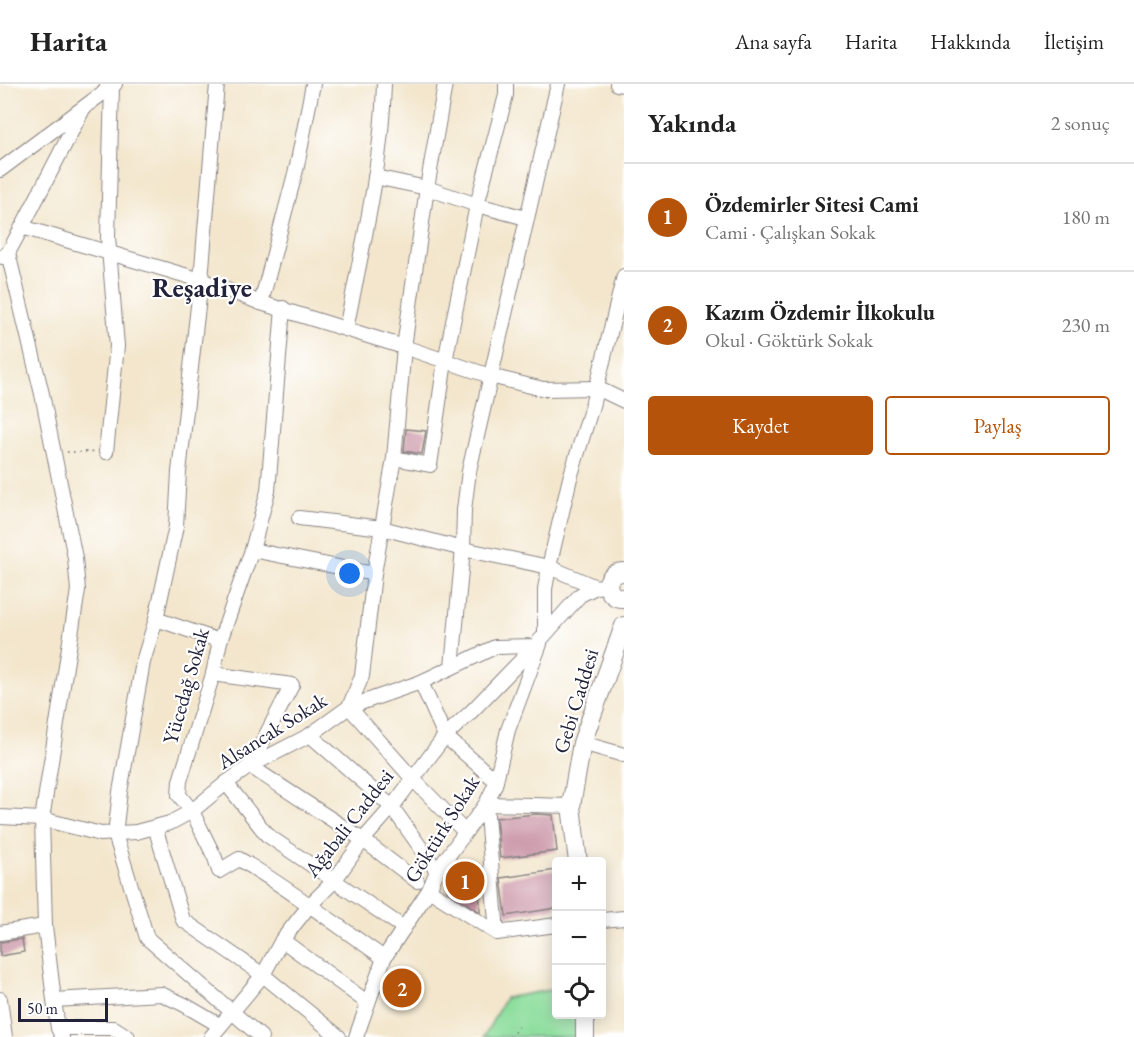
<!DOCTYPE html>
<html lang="tr">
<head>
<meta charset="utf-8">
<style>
  body { margin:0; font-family:"EB Garamond",serif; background:#f2f2f2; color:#222 }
  .controls { position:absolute; right:18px; bottom:18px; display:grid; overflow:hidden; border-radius:6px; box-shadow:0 3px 15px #0003 }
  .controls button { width:54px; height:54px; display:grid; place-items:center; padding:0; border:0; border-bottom:2px solid #e0e0e0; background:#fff; color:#222; font:30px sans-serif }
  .scale { position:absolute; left:18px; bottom:15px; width:90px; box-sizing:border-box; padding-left:6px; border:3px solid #22223b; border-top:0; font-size:16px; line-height:21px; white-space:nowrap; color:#22223b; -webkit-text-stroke:4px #fff; paint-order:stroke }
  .you { position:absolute; left:350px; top:490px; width:21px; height:21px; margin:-15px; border:4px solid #fff; border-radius:50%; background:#1a73e8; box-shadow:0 0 0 9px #1a73e833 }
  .badge { display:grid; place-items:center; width:39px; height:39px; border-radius:50%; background:#b45309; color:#fff; font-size:20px; font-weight:700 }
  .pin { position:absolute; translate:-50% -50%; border:3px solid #fff; box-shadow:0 2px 6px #0006 }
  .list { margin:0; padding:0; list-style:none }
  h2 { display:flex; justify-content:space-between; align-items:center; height:78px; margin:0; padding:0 24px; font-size:26px }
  h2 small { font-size:20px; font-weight:400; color:#767676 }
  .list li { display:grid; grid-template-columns:39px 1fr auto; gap:18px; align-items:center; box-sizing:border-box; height:108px; padding:0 24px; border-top:2px solid #e0e0e0 }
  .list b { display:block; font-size:22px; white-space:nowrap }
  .list p { margin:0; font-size:20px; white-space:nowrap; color:#767676 }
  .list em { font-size:20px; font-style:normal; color:#767676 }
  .actions { display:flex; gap:12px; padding:18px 24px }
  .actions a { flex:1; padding:14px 0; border:2px solid #b45309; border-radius:6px; text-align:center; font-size:21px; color:#b45309 }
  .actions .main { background:#b45309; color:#fff }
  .icon { flex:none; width:33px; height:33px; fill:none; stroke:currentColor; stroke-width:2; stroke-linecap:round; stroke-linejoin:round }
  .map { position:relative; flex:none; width:624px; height:953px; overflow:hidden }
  header { display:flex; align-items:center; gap:36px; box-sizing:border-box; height:84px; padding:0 30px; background:#fff; border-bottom:2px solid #e0e0e0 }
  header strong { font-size:28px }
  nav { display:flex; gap:33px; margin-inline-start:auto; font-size:21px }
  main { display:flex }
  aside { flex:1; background:#fff }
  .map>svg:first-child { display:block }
  .green { fill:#8ede9e; stroke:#58806c; stroke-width:1.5 }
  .building { fill:#cb95a7 }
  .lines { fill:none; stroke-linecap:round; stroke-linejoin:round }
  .minor-casing { stroke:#8a8484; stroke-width:16 }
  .major-casing { stroke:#8a8484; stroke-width:20 }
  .path { stroke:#8a8484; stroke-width:2; stroke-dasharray:1.5 4.5; stroke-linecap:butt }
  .minor { stroke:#fff; stroke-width:14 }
  .major { stroke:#fff; stroke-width:18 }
  .labels { text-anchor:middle; stroke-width:4.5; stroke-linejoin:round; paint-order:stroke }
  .street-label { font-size:21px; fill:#22223b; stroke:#fff }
  .district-label { font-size:27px; font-weight:bold; fill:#22223b; stroke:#fff }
</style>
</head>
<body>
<header>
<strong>Harita</strong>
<nav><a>Ana sayfa</a><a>Harita</a><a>Hakkında</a><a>İletişim</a></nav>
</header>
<main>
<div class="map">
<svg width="624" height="953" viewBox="0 0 624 953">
  <rect width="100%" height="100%" fill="#fff"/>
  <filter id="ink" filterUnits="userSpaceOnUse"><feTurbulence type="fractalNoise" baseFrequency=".0167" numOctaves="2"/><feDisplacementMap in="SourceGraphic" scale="12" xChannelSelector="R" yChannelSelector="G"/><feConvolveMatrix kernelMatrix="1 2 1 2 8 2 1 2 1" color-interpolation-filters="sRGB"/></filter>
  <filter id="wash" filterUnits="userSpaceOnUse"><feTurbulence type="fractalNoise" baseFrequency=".008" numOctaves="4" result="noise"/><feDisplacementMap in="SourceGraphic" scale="24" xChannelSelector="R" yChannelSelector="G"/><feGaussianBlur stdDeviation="1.35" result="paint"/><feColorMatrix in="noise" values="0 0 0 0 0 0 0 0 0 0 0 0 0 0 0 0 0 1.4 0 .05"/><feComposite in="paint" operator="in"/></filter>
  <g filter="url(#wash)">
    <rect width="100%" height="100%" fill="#f3e6cc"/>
    <polygon class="green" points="556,905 556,930 581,931 577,953 484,953 505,914"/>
    <g id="blocks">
      <g class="building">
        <polygon points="406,345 426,347 422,370 404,367"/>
        <polygon points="536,730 553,731 557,767 500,774 496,734"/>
        <polygon points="479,785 480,828 447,806 457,787"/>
        <polygon points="556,786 556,824 506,832 501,794"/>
        <polygon points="22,855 24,868 0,872 0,858"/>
      </g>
    </g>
  </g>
  <g filter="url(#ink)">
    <use href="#blocks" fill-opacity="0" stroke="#8a8484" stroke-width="1.5"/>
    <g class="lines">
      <g class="minor-casing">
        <g id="minor">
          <polyline points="217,0 201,196 179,388 176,442 156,535 143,578 120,708 115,750 147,854 261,953"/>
          <polyline points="313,0 297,82 261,219 404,263 490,292 543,305 597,304 624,317"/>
          <polyline points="445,0 427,104 404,263 394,374 374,490 362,592 349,623 412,694 465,748"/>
          <polyline points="617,0 624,1"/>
          <polyline points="0,86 115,0"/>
          <polyline points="375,93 427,104 477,121 526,134"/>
          <polyline points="22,143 83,25"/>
          <polyline points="8,169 42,310 75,474 78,506 42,735 45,842 54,916 58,944 62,953"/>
          <polyline points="2,173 8,169 22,143 201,196 261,219"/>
          <path d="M 283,224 L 268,407 L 252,466 L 220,557 L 213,590 L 180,697 L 179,711 L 192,727 L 215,774 L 219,787 L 239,775 C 289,804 336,841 384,874"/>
          <path d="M 346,245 C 362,164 382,83 384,0"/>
          <polyline points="106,368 117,262 108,153 112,2 107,0"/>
          <polyline points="394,374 430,381 445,277 477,121 506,11 506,0"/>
          <polyline points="299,434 382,444 463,465 549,483 596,503 602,502"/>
          <polyline points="252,466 374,490"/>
          <polyline points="156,535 220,557"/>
          <polyline points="545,548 545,505 549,483 570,394 592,322 624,192"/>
          <polyline points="452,583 463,465 464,426 469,387 558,0"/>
          <polyline points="213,590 292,601 250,682 363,756 417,797"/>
          <polyline points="421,598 445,652 496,697"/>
          <polyline points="310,651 392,723 437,787"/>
          <polyline points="582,659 624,671"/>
          <polyline points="226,699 267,751 404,844"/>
          <polyline points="0,733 42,735 101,750 136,748 170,739 192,727 226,699 250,682 310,651 349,623 421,598 495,563 535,562 580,511 596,503"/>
          <polyline points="155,743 183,836 263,891 339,953"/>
          <polyline points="429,806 497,849 556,841"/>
          <polyline points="602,836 624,834"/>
          <polyline points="0,849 45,842"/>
          <polyline points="497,849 486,720 571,722"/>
          <polyline points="282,856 368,919"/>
          <polyline points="0,915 5,953"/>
          <polyline points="54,916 161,910 183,920 219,941"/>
          <polyline points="58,944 114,944 128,953"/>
          <polyline points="211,953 263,891 282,856 309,822 334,797 363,756 392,723 445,652 470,629 535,562"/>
          <polyline points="356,953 384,874 429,806 437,787 486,720 495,701 508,646 540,560"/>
        </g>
      </g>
      <g class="major-casing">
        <g id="major">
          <path d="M 624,488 C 601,488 605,516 624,514"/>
          <polyline points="578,778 571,722 582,659 624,542"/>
          <polyline points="585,953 585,930"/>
        </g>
      </g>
      <g class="path">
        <polyline points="67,368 94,368"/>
        <polyline points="510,953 521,940"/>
      </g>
      <use href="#minor" class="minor"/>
      <use href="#major" class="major"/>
    </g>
  </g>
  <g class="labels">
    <g class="street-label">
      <text transform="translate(186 602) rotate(-74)" y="7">Yücedağ Sokak</text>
      <text transform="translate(576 617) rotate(-73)" y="7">Gebi Caddesi</text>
      <text transform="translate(272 647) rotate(-32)" y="7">Alsancak Sokak</text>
      <text transform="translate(349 739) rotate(-52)" y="7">Ağabali Caddesi</text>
      <text transform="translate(442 745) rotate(-58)" y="7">Göktürk Sokak</text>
    </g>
    <g class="district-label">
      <text x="202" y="213">Reşadiye</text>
    </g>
  </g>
</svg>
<div class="controls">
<button>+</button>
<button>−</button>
<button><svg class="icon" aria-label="locate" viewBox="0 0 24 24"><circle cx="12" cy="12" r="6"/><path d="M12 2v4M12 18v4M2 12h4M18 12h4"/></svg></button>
</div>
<div class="scale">50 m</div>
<div class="you"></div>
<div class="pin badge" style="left:465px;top:797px">1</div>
<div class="pin badge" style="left:402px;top:904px">2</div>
</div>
<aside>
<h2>Yakında<small>2 sonuç</small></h2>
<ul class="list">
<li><span class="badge">1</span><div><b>Özdemirler Sitesi Cami</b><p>Cami · Çalışkan Sokak</p></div><em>180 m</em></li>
<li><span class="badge">2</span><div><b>Kazım Özdemir İlkokulu</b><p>Okul · Göktürk Sokak</p></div><em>230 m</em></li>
</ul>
<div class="actions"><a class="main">Kaydet</a><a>Paylaş</a></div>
</aside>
</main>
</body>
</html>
